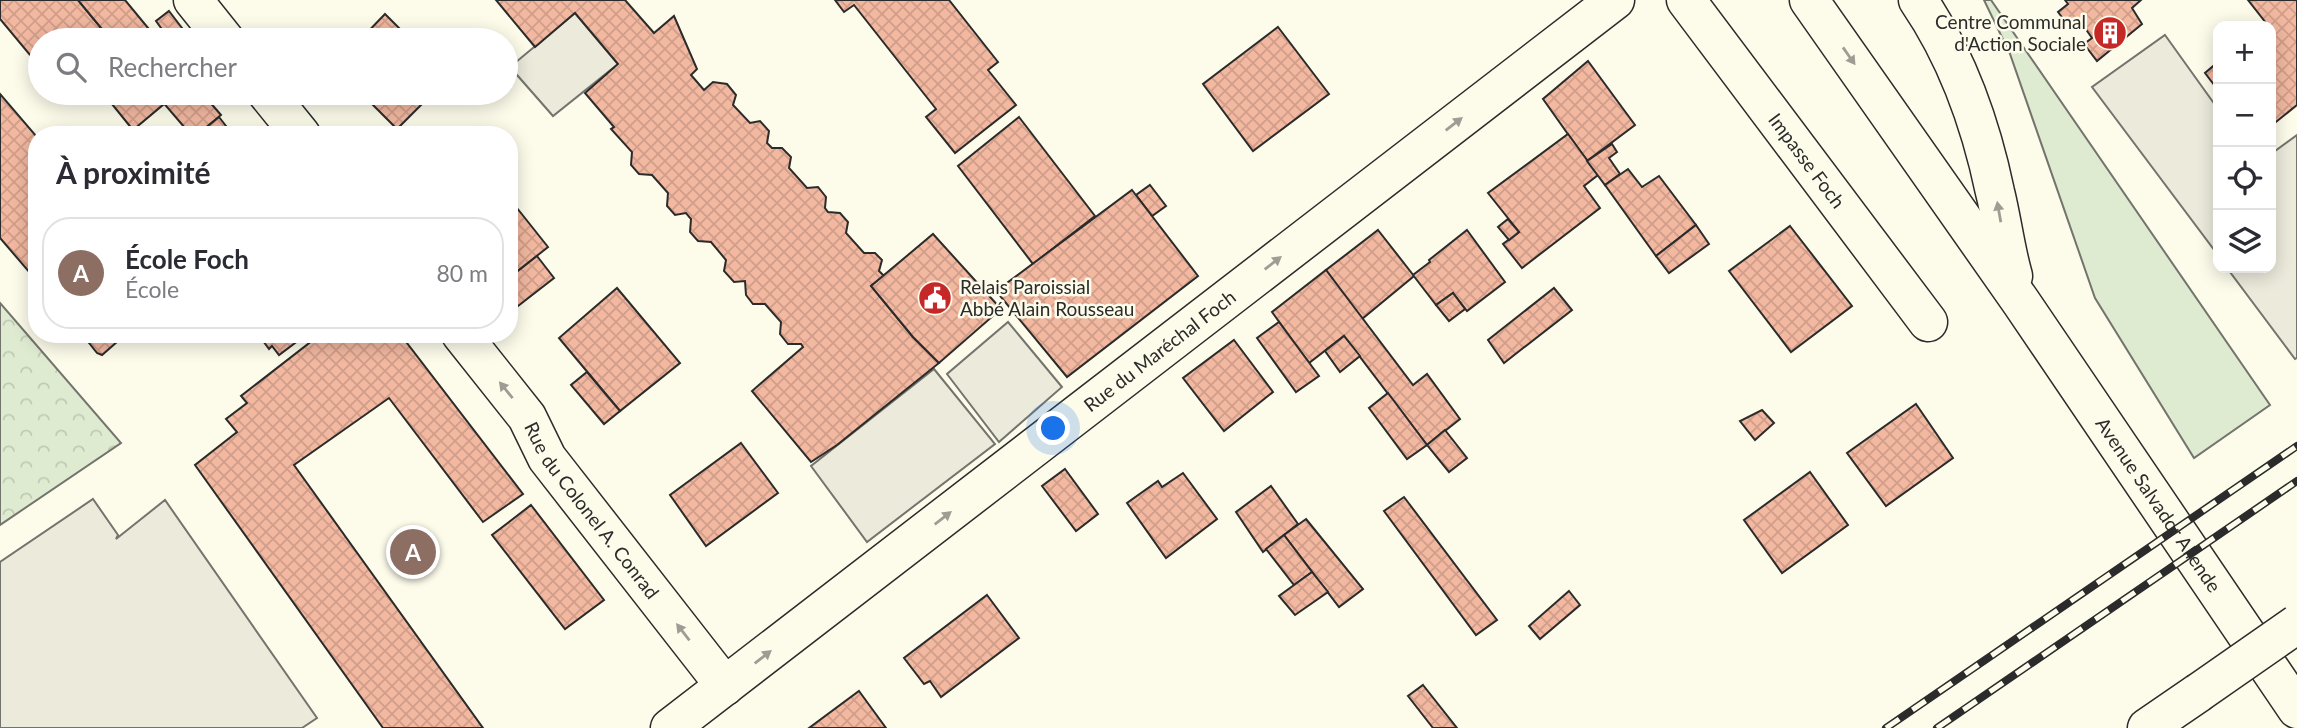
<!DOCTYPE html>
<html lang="fr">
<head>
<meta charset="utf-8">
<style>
  body { margin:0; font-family:Lato,sans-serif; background:#f7f7f7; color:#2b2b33 }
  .controls { position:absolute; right:21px; top:21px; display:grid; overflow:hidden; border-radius:14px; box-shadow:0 4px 18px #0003 }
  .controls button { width:63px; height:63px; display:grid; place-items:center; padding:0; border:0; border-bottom:2px solid #e1e1e2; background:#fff; color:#2b2b33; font:35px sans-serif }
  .you { position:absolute; left:1054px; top:429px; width:24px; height:24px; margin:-18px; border:5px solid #fff; border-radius:50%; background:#1a73e8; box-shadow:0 0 0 10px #1a73e833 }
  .badge { display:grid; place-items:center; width:46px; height:46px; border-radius:50%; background:#111827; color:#fff; font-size:23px; font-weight:700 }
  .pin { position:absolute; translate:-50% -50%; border:4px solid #fff; box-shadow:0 2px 7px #0006 }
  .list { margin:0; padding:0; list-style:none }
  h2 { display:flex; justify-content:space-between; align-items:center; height:91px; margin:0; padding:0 28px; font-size:30px }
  h2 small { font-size:23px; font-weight:400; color:#7c7c81 }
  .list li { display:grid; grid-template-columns:46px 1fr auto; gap:21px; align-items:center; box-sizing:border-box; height:112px; margin:0 14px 14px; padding:0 14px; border:2px solid #e1e1e2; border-radius:28px }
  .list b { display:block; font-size:26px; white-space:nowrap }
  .list p { margin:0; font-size:23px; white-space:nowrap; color:#7c7c81 }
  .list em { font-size:23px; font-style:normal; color:#7c7c81 }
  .icon { flex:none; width:38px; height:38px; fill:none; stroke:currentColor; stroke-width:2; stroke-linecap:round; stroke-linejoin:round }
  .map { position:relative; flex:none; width:2297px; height:728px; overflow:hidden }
  .search { position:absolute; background:#fff; box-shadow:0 4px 18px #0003; left:28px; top:28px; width:490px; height:77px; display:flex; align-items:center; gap:18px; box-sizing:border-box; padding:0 24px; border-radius:38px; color:#7c7c81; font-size:26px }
  .panel { position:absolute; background:#fff; box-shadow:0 4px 18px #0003; left:28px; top:126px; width:490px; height:217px; border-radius:28px }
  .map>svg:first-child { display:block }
  .green { fill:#deebd1; stroke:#74746e; stroke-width:2 }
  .forest { fill:url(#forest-crowns); stroke:#74746e; stroke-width:2 }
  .parking { fill:#eceadb; stroke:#74746e; stroke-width:2 }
  .building { fill:url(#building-cross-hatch); stroke:#2b2b2b; stroke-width:2 }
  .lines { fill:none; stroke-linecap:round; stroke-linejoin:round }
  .minor-casing { stroke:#2b2b2b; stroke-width:41 }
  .tertiary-casing { stroke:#2b2b2b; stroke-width:41 }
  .minor { stroke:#fdfbea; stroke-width:38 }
  .tertiary { stroke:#fdfbea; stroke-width:38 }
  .rail-casing { stroke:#2b2b2b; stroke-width:8 }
  .rail { stroke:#fdfbea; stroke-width:5; stroke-dasharray:16; stroke-linecap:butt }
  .minor-bridge-casing { stroke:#2b2b2b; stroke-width:41; stroke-linecap:butt }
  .minor-bridge { stroke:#fdfbea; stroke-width:38 }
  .oneway { fill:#9e9d94 }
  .labels { text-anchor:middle; stroke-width:5; stroke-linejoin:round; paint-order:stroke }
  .poi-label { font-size:19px; fill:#2b2b2b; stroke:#fdfbea; text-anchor:end }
  .street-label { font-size:19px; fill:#2b2b2b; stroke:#fdfbea }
</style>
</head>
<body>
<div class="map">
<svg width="2297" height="728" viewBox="0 0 2297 728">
  <defs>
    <pattern id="forest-crowns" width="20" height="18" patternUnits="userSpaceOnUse" patternTransform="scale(1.75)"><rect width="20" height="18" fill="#deebd1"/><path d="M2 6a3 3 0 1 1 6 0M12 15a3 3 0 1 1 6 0" fill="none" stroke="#bfcab4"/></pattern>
    <pattern id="building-cross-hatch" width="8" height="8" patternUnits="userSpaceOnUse" patternTransform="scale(1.75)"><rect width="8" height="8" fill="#f2b8a0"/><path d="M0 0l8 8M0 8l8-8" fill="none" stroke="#d09e8a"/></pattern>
  </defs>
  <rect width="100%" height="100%" fill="#fdfbea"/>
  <polygon class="green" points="1984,0 1991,0 2270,405 2194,458 2095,298 2010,54"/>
  <polygon class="forest" points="0,303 121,443 0,525"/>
  <g class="parking">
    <polygon points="575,13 618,64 553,116 510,67"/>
    <polygon points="2165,35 2218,109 2218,255 2092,87"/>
    <polygon points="2297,135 2297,358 2295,359 2227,268 2271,268 2271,154"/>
    <polygon points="1008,322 1062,387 999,442 947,374"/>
    <polygon points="934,369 995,444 867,542 811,466"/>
    <polygon points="93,499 118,535 116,539 165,500 317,718 302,728 0,728 0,562"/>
  </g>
  <g class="building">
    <polygon points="0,0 78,0 111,40 40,40 40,67 0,19"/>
    <polygon points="78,0 125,0 158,40 111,40"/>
    <polygon points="496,0 625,0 654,33 674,16 697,69 691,75 704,90 713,82 727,84 736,95 733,105 750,123 760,121 769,131 767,143 772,148 782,148 791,157 789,168 807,188 818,187 826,197 825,208 828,212 840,213 848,222 846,233 864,253 875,253 882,260 879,271 884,276 871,286 913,337 939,363 837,445 811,462 752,391 803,347 801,344 788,344 780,334 781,322 765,304 753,304 746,295 745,281 734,282 724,271 726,260 711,242 698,241 690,232 691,219 686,213 675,215 667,206 668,193 652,175 639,174 631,165 632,152 611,129 614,127 585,93 618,64 575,13 535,47"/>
    <polygon points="835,0 949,0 998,62 988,70 1016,105 955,153 926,117 936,109 854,5 844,12"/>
    <polygon points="2065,0 2141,0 2132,8 2142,24 2097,61 2084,44 2092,38 2080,21 2071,29 2058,12 2068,4"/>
    <polygon points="2248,0 2297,0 2297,105 2271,126 2271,26 2262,26 2266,23"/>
    <polygon points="169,11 182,28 169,39 156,21"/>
    <polygon points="385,14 411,40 360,40"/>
    <polygon points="1278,27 1329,94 1253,151 1203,84"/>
    <polygon points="1588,61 1635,125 1587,161 1543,99"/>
    <polygon points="2218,62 2218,90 2205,73"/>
    <polygon points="103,93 155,93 164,104 133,130"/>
    <polygon points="155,93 202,93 221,115 197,135 191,135"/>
    <polygon points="361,93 433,93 397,129"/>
    <polygon points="0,94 37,137 37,281 0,238"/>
    <polygon points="219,117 233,135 197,135"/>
    <polygon points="1019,117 1095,216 1033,264 958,166"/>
    <polygon points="1568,134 1598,175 1584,186 1600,208 1522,268 1503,244 1519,232 1488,193"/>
    <polygon points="1612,144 1617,152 1609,158 1620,174 1605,185 1587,161"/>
    <polygon points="1628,169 1642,187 1659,176 1696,225 1656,256 1605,185"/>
    <polygon points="1150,185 1166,206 1152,216 1136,195"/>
    <polygon points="1132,190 1198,276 1067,377 996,291"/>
    <polygon points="509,198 548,247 509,278"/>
    <polygon points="1508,219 1519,232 1509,240 1498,227"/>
    <polygon points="1696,225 1709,244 1669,273 1656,256"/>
    <polygon points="1790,226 1852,306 1791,352 1729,271"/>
    <polygon points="1378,230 1414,276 1362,319 1326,270"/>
    <polygon points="1467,230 1505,282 1467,311 1453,293 1436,305 1413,275 1430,262 1429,260"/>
    <polygon points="933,234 1001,309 939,363 913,337 871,286"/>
    <polygon points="537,256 554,278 509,313 509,278"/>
    <polygon points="1326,270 1413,385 1427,374 1460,419 1427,445 1344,336 1309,363 1272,312"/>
    <polygon points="617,288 680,363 620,411 559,338"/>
    <polygon points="1554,288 1572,310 1504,363 1488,340"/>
    <polygon points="1453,293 1465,309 1449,321 1436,305"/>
    <polygon points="1279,322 1319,376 1296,392 1257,338"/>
    <polygon points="82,334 126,334 102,355 97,353"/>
    <polygon points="258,334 307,334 279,355 272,346 269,349"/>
    <polygon points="308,334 400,334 523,494 483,522 389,398 294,465 483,728 383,728 195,465 237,432 226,419 247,403 241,396 313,340"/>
    <polygon points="1344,336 1360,356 1340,372 1325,351"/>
    <polygon points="1234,340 1273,392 1224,431 1183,378"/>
    <polygon points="587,372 620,411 604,424 571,385"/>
    <polygon points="1388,393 1427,445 1407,459 1369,408"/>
    <polygon points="1916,404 1953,458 1886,506 1847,453"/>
    <polygon points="1762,410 1774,423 1755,440 1740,421"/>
    <polygon points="1445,430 1467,458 1449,472 1427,445"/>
    <polygon points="741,443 778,493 706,546 670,495"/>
    <polygon points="1065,469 1098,514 1076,531 1042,486"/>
    <polygon points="1810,472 1848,525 1782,573 1744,520"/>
    <polygon points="1183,473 1217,519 1166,558 1127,503 1158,481 1162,487"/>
    <polygon points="1271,486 1298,524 1263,552 1236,512"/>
    <polygon points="1404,497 1497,620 1476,635 1384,511"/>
    <polygon points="531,505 604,600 565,629 492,535"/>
    <polygon points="1306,519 1363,589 1339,607 1284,535"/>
    <polygon points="1284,535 1312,572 1294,585 1266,549"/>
    <polygon points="1312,572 1328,592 1295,615 1279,596"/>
    <polygon points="1569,591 1580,605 1540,639 1529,626"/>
    <polygon points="987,595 1019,638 941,697 930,681 924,684 904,658"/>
    <polygon points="1423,685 1457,728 1433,728 1408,696"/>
    <polygon points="859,691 886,728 809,728"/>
  </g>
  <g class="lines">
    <g class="minor-casing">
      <g id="minor">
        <polyline points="193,0 225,40"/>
        <path id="s1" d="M 1686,0 L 1928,322"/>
        <polyline points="267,93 301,135"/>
        <path id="s2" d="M 461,334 L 527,417 L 547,458 L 725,686"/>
        <polyline points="2147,728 2198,693"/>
      </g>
    </g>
    <g class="tertiary-casing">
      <g id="tertiary">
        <path id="s3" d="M 1809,0 L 2021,302 L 2297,709"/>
        <path d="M 1918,0 C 1957,57 1981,125 1995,192 C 2002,220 2005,248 2013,276"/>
        <path id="s4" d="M 670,728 L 1615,0"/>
      </g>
    </g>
    <use href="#minor" class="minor"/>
    <use href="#tertiary" class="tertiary"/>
    <g class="rail-casing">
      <g id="rail">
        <polyline points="1886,728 2297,446"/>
        <polyline points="1937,728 2297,481"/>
      </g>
    </g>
    <use href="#rail" class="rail"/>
    <g class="minor-bridge-casing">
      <polyline id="minor-bridge" points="2198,693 2297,624"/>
    </g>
    <use href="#minor-bridge" class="minor-bridge"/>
  </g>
  <defs><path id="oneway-solid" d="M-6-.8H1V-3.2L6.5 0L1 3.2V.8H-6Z" transform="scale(1.75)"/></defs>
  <g class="oneway">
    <use href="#oneway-solid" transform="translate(1849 56) rotate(55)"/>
    <use href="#oneway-solid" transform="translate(1454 124) rotate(-38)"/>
    <use href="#oneway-solid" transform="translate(1999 212) rotate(-100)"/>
    <use href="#oneway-solid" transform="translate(1273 263) rotate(-38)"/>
    <use href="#oneway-solid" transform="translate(506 390) rotate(-129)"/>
    <use href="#oneway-solid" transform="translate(943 518) rotate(-38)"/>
    <use href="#oneway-solid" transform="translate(683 632) rotate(-128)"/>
    <use href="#oneway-solid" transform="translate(763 657) rotate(-38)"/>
  </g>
  <defs>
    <g id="building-disc" transform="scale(1.75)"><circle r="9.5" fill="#c62828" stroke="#fdfbea"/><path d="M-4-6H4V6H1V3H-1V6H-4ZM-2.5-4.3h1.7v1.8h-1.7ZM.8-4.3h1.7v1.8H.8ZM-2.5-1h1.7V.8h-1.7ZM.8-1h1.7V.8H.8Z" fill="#fff"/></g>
    <g id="civic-disc" transform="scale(1.75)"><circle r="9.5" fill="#c62828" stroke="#fdfbea"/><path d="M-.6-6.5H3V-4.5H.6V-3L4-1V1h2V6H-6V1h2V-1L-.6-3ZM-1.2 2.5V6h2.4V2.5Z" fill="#fff"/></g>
  </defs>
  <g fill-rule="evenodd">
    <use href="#building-disc" x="2110" y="33"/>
    <use href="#civic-disc" x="935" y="298"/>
  </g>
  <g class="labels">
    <g class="poi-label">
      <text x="2086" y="29">Centre Communal<tspan x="2086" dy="22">d'Action Sociale</tspan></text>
      <text x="960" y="294" text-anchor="start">Relais Paroissial<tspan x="960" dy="22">Abbé Alain Rousseau</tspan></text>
    </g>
    <g class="street-label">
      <text dy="7" stroke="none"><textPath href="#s1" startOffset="201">Impasse Foch</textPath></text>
      <text dy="7" stroke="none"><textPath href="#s4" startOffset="618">Rue du Maréchal Foch</textPath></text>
      <text dy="7" stroke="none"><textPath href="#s3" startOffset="614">Avenue Salvador Allende</textPath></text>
      <text dy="7" stroke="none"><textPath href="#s2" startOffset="220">Rue du Colonel A. Conrad</textPath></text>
    </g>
  </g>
</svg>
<div class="controls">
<button>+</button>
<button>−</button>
<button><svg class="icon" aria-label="locate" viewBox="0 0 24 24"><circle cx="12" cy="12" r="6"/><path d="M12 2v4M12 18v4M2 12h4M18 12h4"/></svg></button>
<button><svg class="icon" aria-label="layers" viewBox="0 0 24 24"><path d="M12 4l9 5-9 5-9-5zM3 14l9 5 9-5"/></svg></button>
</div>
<div class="you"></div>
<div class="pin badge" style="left:413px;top:552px;background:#8d6e63">A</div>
<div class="search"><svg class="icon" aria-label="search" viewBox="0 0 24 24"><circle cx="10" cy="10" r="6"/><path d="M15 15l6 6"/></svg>Rechercher</div>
<section class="panel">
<h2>À proximité<small></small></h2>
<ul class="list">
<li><span class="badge" style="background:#8d6e63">A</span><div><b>École Foch</b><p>École</p></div><em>80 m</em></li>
</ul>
</section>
</div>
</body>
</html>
